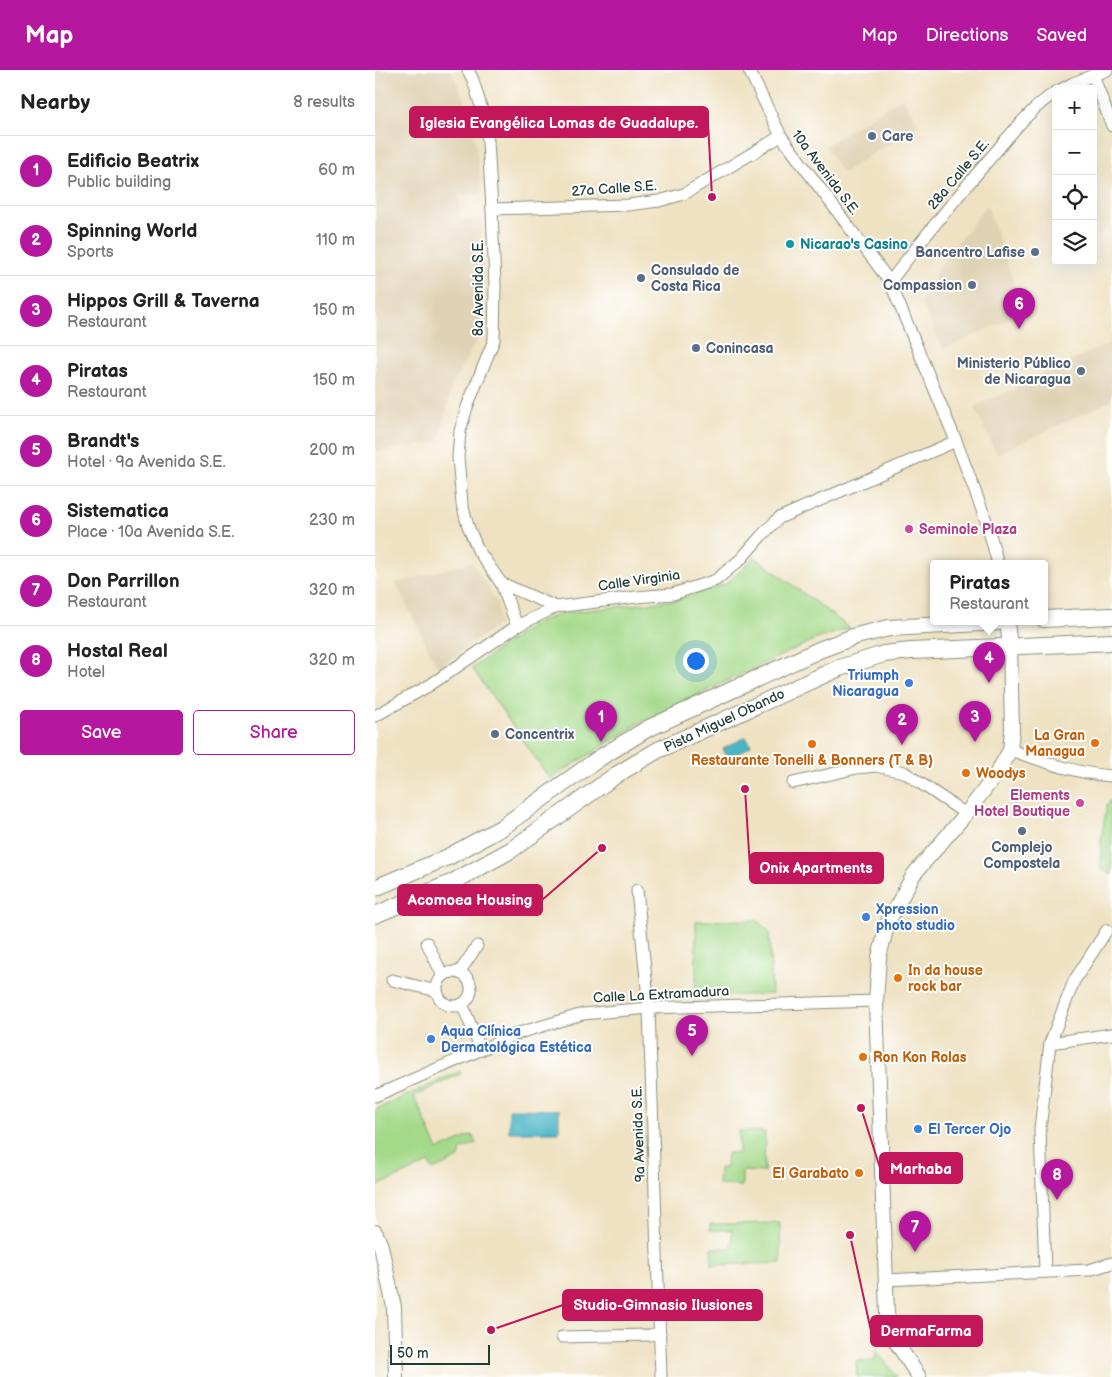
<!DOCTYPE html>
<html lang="en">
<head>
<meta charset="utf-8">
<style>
  body { margin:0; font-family:"Balsamiq Sans",sans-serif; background:#f6f6f6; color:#222 }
  .controls { position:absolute; right:15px; top:15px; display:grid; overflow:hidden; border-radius:5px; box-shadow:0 5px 20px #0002 }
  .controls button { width:45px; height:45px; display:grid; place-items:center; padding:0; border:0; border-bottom:1px solid #e0e0e0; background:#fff; color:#222; font:25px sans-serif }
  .scale { position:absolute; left:15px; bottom:12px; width:100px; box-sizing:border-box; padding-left:5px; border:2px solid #1f3d34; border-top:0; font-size:14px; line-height:18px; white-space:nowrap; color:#1f3d34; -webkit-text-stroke:4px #fff; paint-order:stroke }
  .you { position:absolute; left:320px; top:590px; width:18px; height:18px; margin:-12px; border:4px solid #fff; border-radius:50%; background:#1a73e8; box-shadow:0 0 0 8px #1a73e833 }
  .badge { display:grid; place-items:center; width:32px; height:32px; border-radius:50%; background:#b5179e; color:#fff; font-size:16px; font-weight:700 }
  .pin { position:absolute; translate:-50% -41px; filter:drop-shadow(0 1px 2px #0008) }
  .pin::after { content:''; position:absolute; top:26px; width:18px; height:15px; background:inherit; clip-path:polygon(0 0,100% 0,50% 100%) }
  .popup { position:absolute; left:555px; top:490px; width:118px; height:65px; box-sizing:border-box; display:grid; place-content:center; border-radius:5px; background:#fff; filter:drop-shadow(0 1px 4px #0005); font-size:16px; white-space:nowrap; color:#767676 }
  .popup b { font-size:19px; color:#222 }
  .popup::after { content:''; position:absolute; left:50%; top:100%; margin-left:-10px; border:10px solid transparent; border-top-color:#fff }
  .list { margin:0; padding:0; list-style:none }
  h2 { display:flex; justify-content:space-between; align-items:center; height:65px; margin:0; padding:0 20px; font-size:21px }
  h2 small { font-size:16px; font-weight:400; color:#767676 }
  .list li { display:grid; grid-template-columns:32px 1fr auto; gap:15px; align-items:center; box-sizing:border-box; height:70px; padding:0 20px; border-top:1px solid #e0e0e0 }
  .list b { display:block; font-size:19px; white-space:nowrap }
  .list p { margin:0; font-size:16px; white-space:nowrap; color:#767676 }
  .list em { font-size:16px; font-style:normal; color:#767676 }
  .actions { display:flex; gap:10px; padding:15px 20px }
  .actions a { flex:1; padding:11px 0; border:1px solid #b5179e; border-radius:5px; text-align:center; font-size:18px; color:#b5179e }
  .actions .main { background:#b5179e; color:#fff }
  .icon { flex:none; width:28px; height:28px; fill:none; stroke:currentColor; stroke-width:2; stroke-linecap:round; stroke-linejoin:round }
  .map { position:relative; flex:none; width:737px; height:1307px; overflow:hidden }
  header { display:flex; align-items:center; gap:30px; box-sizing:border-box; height:70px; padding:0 25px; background:#b5179e; color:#fff }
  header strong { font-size:24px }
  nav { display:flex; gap:28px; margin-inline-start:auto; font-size:18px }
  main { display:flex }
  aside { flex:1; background:#fff }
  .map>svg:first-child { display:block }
  .built { fill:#e0d3b5 }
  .green { fill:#a4d989; stroke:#628b5e }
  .water { fill:#49b4c6; stroke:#34787d }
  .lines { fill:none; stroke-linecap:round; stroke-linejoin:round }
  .minor-casing { stroke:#87907c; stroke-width:13 }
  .tertiary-casing { stroke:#87907c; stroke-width:16 }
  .secondary-casing { stroke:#87907c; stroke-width:18 }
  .minor { stroke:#fff; stroke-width:11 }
  .tertiary { stroke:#fff; stroke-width:14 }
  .secondary { stroke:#fff; stroke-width:16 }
  .service-dot { fill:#5c6f8a; stroke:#fff; stroke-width:2 }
  .culture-dot { fill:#0f9aa8; stroke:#fff; stroke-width:2 }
  .hotel-dot { fill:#d1479c; stroke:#fff; stroke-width:2 }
  .shop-dot { fill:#3f7fe0; stroke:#fff; stroke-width:2 }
  .food-dot { fill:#e8710a; stroke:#fff; stroke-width:2 }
  .labels { text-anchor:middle; stroke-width:4; stroke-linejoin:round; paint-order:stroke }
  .service-label { font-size:14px; font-weight:bold; fill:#4e5e75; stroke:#fff; text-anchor:start }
  .street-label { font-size:14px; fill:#1f3d34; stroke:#fff }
  .culture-label { font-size:14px; font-weight:bold; fill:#0d838f; stroke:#fff; text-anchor:start }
  .hotel-label { font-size:14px; font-weight:bold; fill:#b23c85; stroke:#fff; text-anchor:start }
  .shop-label { font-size:14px; font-weight:bold; fill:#366cbe; stroke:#fff; text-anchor:start }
  .food-label { font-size:14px; font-weight:bold; fill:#c56008; stroke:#fff; text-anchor:start }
  .leader { fill:none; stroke:#c2185b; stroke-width:2 }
  .callout-dot { fill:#c2185b; stroke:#fff; stroke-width:2 }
  .callout { fill:#c2185b; stroke:#c2185b; stroke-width:2 }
  .callout-label { font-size:15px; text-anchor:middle; font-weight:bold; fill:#fff }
</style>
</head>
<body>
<header>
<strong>Map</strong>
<nav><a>Map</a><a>Directions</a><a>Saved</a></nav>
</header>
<main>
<aside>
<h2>Nearby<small>8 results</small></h2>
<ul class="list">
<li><span class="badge">1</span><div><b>Edificio Beatrix</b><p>Public building</p></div><em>60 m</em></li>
<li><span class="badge">2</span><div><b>Spinning World</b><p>Sports</p></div><em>110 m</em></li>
<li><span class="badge">3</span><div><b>Hippos Grill &amp; Taverna</b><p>Restaurant</p></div><em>150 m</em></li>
<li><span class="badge">4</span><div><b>Piratas</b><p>Restaurant</p></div><em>150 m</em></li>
<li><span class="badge">5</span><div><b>Brandt's</b><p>Hotel · 9a Avenida S.E.</p></div><em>200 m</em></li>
<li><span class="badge">6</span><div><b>Sistematica</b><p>Place · 10a Avenida S.E.</p></div><em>230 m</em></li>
<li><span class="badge">7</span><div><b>Don Parrillon</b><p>Restaurant</p></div><em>320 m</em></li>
<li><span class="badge">8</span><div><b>Hostal Real</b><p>Hotel</p></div><em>320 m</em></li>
</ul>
<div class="actions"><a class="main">Save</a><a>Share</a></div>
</aside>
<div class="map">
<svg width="737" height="1307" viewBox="0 0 737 1307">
  <rect width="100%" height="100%" fill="#fff"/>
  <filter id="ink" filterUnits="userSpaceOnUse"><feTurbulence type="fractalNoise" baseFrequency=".02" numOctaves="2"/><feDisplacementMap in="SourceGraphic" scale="10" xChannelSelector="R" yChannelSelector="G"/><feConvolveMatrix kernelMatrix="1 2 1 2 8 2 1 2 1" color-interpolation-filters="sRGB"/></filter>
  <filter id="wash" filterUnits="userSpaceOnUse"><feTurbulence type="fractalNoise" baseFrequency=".0096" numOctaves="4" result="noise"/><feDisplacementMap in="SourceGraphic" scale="20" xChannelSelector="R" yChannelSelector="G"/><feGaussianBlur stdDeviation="1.12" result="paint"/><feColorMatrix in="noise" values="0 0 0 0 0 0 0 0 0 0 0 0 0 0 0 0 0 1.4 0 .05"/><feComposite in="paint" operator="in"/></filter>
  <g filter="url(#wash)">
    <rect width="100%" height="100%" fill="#efe2c3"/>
    <g class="built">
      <polygon points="0,0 76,0 90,31 100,69 108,124 84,126 86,149 106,148 110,217 103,268 77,315 64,372 0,382"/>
      <polygon points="527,28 544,55 467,103 450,76"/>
      <polygon points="612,135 649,243 568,279 546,232 563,198"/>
      <polygon points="737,272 737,330 622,384 599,337"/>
      <polygon points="97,492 122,533 124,554 63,598 21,513"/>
    </g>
    <g class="green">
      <polygon points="380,487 475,558 439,570 266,652 175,709 97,598 158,555 186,543 302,530 351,514"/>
      <polygon points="737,730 737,805 726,799 726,770 732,734"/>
      <polygon points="381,850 394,861 397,924 321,927 321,851"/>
      <polygon points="85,1001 86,1004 39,1026 63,1080 97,1065 101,1073 86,1080 84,1088 58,1100 54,1093 0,1117 0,1040"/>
      <polygon points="364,1061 390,1062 389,1102 367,1101 367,1116 343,1115 344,1098 351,1098 352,1083 364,1083"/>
      <polygon points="405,1153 406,1193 337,1195 337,1178 357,1178 357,1160 335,1160 335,1154"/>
      <polygon points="501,1280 522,1307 482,1307 481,1291 500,1290"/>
    </g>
    <g class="water">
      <polygon points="371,667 376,676 353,689 348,679"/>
      <polygon points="134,1039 184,1040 184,1062 134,1062"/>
    </g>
  </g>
  <g filter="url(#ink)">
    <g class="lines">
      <g class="minor-casing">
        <g id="minor">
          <polyline points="93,0 98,10 107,40 113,71 117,139 120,215 119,270 92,337 85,361 83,387 85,410 87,434 93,456 103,480 126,513 142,556"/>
          <polyline points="374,0 406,66 515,212 581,371 612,453 623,494"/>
          <polyline points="718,5 737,56"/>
          <polyline points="687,19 698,13 732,0"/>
          <polyline points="117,139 253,135 284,131 309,124 406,66"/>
          <path d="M 515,212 C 545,171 578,132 611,93 C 633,68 653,40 681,22"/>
          <polyline points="126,513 181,537"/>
          <polyline points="0,646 55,615 142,556 181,537 261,527 298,524 341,510 366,489 386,466 404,448 581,371"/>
          <path d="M 635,680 C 668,691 702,704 737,706"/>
          <polyline points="418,713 482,698 501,696 529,702 591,744"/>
          <polyline points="262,820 274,938 286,1307"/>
          <polyline points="52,873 68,906"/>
          <circle cx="79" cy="919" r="17"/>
          <polyline points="84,903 102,876"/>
          <polyline points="17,910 62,921"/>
          <polyline points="87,934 106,980"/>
          <polyline points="675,973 699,911 732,860"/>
          <polyline points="0,1026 144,963 208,944 274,938 501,931"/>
          <polyline points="670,1202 665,1059 675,973 737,964"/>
          <polyline points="510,1210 714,1200 737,1193"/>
          <polyline points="187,1267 275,1265 285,1263"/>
        </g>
      </g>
      <g class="tertiary-casing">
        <g id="tertiary">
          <polyline points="0,1162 6,1176 19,1237 21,1307"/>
          <polyline points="544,1307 519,1269 512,1244 501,931 504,887 513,852 539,804 591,744 622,703 635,680 637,660 635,576 632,552"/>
        </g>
      </g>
      <g class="secondary-casing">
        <g id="secondary">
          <polyline points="669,549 737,546"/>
          <polyline points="0,818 73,787 126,758 226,687 272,659 444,580 481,566 514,558 624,552"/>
          <polyline points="0,845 78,812 136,780 241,705 283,680 464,598 509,584 536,581 737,572"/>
        </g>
      </g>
      <use href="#minor" class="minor"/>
      <use href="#tertiary" class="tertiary"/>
      <use href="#secondary" class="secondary"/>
    </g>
  </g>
  <g class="service-dot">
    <circle cx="497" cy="66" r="5"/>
    <circle cx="660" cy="182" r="5"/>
    <circle cx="266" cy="208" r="5"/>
    <circle cx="597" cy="215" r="5"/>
    <circle cx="321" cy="278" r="5"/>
    <circle cx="706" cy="301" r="5"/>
    <circle cx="120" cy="664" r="5"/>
    <circle cx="647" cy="761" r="5"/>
  </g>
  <circle class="culture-dot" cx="415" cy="174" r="5"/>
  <g class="hotel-dot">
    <circle cx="534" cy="459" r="5"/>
    <circle cx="705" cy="733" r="5"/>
  </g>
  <g class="shop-dot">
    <circle cx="534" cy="613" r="5"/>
    <circle cx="491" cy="847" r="5"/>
    <circle cx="56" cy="969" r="5"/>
    <circle cx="543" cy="1059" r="5"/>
  </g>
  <g class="food-dot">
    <circle cx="720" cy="673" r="5"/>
    <circle cx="437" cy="674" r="5"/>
    <circle cx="591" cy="703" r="5"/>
    <circle cx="523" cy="908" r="5"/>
    <circle cx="488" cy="987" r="5"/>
    <circle cx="484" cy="1103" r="5"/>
  </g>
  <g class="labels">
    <g class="service-label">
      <text x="507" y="71">Care</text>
      <text x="650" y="187" text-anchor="end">Bancentro Lafise</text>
      <text x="276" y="205">Consulado de<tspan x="276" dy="16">Costa Rica</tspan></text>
      <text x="587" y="220" text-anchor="end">Compassion</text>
      <text x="331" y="283">Conincasa</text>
      <text x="696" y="298" text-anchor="end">Ministerio Público<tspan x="696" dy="16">de Nicaragua</tspan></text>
      <text x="130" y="669">Concentrix</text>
      <text x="647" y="782" text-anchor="middle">Complejo<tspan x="647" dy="16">Compostela</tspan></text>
    </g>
    <g class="street-label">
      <text transform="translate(451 102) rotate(53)" y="5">10a Avenida S.E.</text>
      <text transform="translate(583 104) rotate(-50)" y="5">28a Calle S.E.</text>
      <text transform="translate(239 118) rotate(-4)" y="5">27a Calle S.E.</text>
      <text transform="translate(103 218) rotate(-90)" y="5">8a Avenida S.E.</text>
      <text transform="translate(264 510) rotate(-8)" y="5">Calle Virginia</text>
      <text transform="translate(349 650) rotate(-25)" y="5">Pista Miguel Obando</text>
      <text transform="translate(286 924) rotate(-3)" y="5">Calle La Extramadura</text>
      <text transform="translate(263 1064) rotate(-92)" y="5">9a Avenida S.E.</text>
    </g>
    <g class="culture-label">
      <text x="425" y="179">Nicarao's Casino</text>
    </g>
    <g class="hotel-label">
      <text x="544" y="464">Seminole Plaza</text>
      <text x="695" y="730" text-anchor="end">Elements<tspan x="695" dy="16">Hotel Boutique</tspan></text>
    </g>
    <g class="shop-label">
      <text x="524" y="610" text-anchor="end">Triumph<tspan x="524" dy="16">Nicaragua</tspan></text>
      <text x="501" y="844">Xpression<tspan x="501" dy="16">photo studio</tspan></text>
      <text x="66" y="966">Aqua Clínica<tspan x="66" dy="16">Dermatológica Estética</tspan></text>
      <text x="553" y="1064">El Tercer Ojo</text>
    </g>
    <g class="food-label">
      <text x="710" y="670" text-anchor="end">La Gran<tspan x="710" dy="16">Managua</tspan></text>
      <text x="437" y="695" text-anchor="middle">Restaurante Tonelli &amp; Bonners (T &amp; B)</text>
      <text x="601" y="708">Woodys</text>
      <text x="533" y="905">In da house<tspan x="533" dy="16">rock bar</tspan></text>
      <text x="498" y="992">Ron Kon Rolas</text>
      <text x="474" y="1108" text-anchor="end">El Garabato</text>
    </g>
  </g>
  <path class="leader" d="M337 127L333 52M370 719L375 798M227 778L167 830M486 1038L505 1098M116 1260L188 1235M475 1165L496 1261"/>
  <g class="callout-dot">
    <circle cx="337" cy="127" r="5"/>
    <circle cx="370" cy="719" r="5"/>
    <circle cx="227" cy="778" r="5"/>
    <circle cx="486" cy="1038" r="5"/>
    <circle cx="116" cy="1260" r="5"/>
    <circle cx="475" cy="1165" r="5"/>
  </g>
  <g class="callout">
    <rect x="35" y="37" width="298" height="30" rx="5"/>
    <rect x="375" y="783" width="133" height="30" rx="5"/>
    <rect x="23" y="815" width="144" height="30" rx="5"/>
    <rect x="505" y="1083" width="82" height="30" rx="5"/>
    <rect x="188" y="1220" width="199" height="30" rx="5"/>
    <rect x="496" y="1246" width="111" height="30" rx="5"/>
  </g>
  <g class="callout-label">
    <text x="184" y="58">Iglesia Evangélica Lomas de Guadalupe.</text>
    <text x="441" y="803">Onix Apartments</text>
    <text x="95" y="835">Acomoea Housing</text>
    <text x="546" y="1104">Marhaba</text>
    <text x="288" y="1240">Studio-Gimnasio Ilusiones</text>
    <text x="551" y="1266">DermaFarma</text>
  </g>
</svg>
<div class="controls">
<button>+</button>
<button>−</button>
<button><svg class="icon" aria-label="locate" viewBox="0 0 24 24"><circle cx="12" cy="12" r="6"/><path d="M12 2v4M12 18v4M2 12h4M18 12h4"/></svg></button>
<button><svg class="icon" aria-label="layers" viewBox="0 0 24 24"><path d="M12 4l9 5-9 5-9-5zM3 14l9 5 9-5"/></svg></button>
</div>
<div class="scale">50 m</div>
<div class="you"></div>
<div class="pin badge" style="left:226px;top:672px">1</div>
<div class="pin badge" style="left:527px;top:675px">2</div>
<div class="pin badge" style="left:600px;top:672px">3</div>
<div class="pin badge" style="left:614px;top:613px">4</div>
<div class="popup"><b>Piratas</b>Restaurant</div>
<div class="pin badge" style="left:317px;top:986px">5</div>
<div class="pin badge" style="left:644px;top:259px">6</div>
<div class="pin badge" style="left:540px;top:1182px">7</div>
<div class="pin badge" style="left:682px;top:1130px">8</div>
</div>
</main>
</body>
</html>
